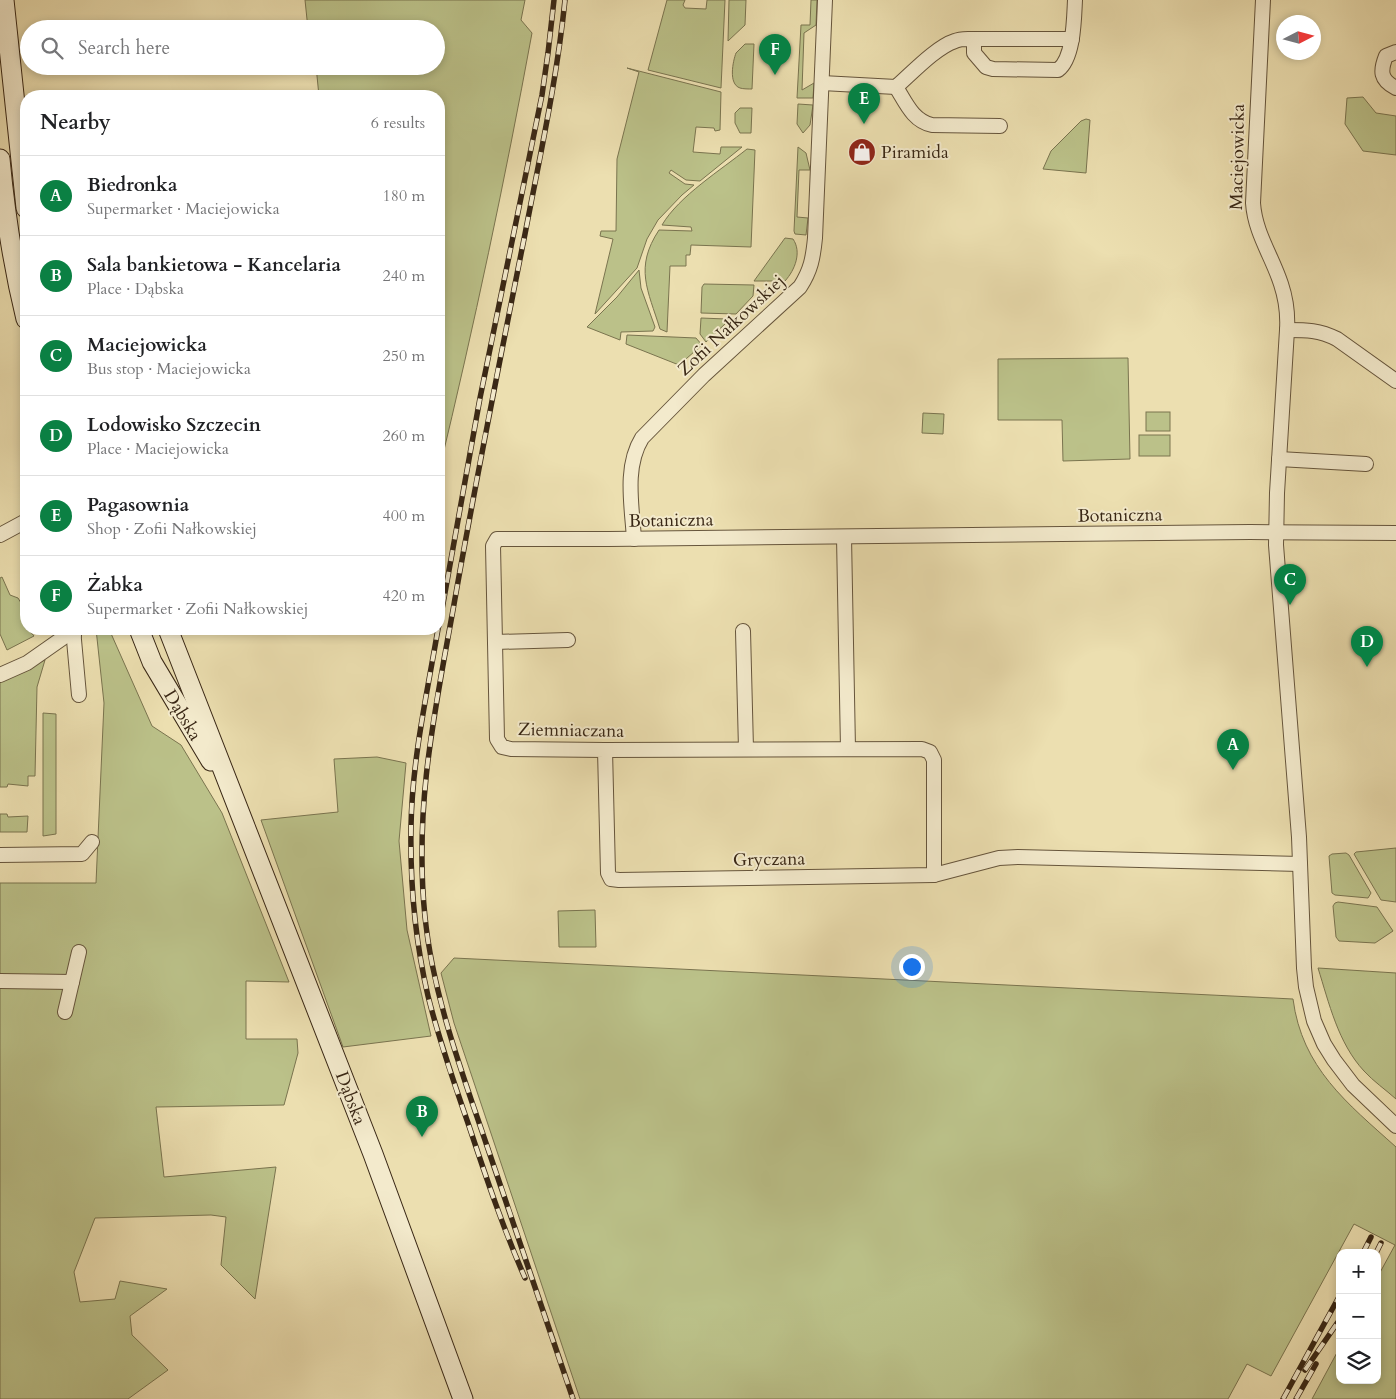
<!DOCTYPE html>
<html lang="en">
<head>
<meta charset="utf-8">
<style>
  body { margin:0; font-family:Cardo,serif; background:#f6f6f6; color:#202124 }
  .controls { position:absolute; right:15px; bottom:15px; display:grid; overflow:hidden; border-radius:10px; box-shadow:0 2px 8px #0003 }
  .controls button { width:45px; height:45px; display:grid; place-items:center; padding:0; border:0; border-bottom:1px solid #e0e0e0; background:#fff; color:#202124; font:25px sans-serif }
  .compass { position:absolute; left:1276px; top:15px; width:45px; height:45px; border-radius:50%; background:#fff; box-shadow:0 2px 8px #0003; rotate:84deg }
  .you { position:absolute; left:911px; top:966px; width:18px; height:18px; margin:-12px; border:4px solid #fff; border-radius:50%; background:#1a73e8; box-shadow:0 0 0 8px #1a73e833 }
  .badge { display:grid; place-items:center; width:32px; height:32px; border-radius:50%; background:#0b8043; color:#fff; font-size:16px; font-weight:700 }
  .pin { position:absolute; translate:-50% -41px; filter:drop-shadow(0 1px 2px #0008) }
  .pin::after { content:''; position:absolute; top:26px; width:18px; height:15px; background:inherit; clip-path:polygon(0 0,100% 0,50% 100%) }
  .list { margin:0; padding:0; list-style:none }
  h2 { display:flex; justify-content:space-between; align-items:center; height:65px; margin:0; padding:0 20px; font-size:21px }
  h2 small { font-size:16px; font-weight:400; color:#757577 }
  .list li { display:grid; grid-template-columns:32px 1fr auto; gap:15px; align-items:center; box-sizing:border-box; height:80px; padding:0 20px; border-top:1px solid #e0e0e0 }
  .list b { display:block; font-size:19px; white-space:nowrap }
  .list p { margin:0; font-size:16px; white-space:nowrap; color:#757577 }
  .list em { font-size:16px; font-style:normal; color:#757577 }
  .icon { flex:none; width:28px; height:28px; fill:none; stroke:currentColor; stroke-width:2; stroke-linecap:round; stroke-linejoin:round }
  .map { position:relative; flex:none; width:1396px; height:1399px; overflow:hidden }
  .search { position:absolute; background:#fff; box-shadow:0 2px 8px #0003; left:20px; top:20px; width:425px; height:55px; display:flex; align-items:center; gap:12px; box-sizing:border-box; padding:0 18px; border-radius:28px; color:#757577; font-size:19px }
  .panel { position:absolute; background:#fff; box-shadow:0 2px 8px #0003; left:20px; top:90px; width:425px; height:545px; border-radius:20px }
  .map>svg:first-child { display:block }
  .green { fill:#bbc189; stroke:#7a744f }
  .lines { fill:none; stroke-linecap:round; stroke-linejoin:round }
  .street-casing { stroke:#66553c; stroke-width:16 }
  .secondary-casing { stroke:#392715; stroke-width:21 }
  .street { stroke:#f3eacc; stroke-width:14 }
  .secondary { stroke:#f3eacc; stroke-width:19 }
  .rail-casing { stroke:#392715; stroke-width:5.5 }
  .rail { stroke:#f3eacc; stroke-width:4; stroke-dasharray:11; stroke-linecap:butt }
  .labels { text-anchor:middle; stroke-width:4; stroke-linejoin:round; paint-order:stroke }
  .poi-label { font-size:18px; fill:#392715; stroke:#f3eacc; text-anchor:start }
  .street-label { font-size:18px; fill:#392715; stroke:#f3eacc }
</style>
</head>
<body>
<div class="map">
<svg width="1396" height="1399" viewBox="0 0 1396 1399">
  <rect width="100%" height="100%" fill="#ecdfb0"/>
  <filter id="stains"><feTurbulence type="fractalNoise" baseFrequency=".004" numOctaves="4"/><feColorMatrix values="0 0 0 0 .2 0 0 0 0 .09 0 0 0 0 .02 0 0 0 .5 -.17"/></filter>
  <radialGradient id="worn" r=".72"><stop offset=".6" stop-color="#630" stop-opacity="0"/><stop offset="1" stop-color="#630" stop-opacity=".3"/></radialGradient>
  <g class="green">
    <path d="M 305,0 L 525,0 L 521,20 L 532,33 C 505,180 474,326 439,471 L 439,96 L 319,96 L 316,66 L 436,66 L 436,29 L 308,29 Z"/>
    <polygon points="667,0 685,0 683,5 685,8 706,9 707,0 725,0 721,88 648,70"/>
    <polygon points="729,0 746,0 745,25 728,41"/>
    <polygon points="811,0 817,0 816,25 804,33 802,90 814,83 813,98 797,98 801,25 810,25"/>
    <path d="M 745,44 L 754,44 L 752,89 C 749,89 743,89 740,88 C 728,84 733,61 736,53 Z"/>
    <polygon points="627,68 721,92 720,130 715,131 714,128 696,127 693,152 720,154 721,147 742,147 700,181 686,180 671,170 669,173 685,184 694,185 682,195 658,220 647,239 637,268 595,314 613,239 600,236 601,231 616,231 617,159 639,72"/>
    <polygon points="1363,97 1376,113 1396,116 1396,155 1363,151 1345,124 1347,98"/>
    <polygon points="798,104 813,105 810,125 803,133 797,124"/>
    <polygon points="740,108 752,108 751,133 740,133 735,123 735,113"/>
    <polygon points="1086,119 1090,120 1086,173 1043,169 1051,151 1081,121"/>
    <polygon points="798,147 806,153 810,170 799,170 797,217 808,218 806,235 795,234 794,231"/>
    <path d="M 747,149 L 755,150 L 751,247 L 691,245 L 690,255 L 686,255 L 686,266 L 670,266 L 667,332 L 660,329 C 648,290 634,268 659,230 L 692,231 L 691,227 L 662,225 C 679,196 721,170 747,149 Z"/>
    <path d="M 785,238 L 793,239 C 802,252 795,270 785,281 L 754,281 Z"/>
    <polygon points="639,270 641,288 655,327 653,331 621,332 620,340 587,327 617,297"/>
    <polygon points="704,284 754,285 753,296 736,314 701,313 702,287"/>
    <polygon points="701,318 726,319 726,323 706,342 700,334"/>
    <polygon points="627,335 696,338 702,345 679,365 626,344"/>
    <polygon points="1128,358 1130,459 1063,461 1062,420 998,420 998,359"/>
    <rect x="1146" y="412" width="24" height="19"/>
    <polygon points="923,413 944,414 943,434 922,433"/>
    <rect x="1139" y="435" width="31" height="21"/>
    <polygon points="2,577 10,595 18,598 26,611 24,612 23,619 26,629 28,629 34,636 7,650 0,634 0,578"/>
    <polygon points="96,629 109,629 152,726 181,745 222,813 289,982 246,981 246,1039 297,1039 298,1053 284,1105 156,1107 164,1177 276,1167 255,1299 221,1265 226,1217 211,1215 95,1218 74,1272 80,1302 115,1299 120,1281 167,1289 130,1316 132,1335 168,1370 128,1399 0,1399 0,883 96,883 104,703"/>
    <polygon points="45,660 37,687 35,776 28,776 28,786 8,784 7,787 0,787 0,680"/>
    <polygon points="43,713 56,714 56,834 43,836"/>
    <polygon points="377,757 406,763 399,841 407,930 431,1036 343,1047 261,820 338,812 334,759"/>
    <polygon points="0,814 7,814 8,817 28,816 27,832 0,832"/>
    <polygon points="1396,848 1396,902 1381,900 1354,854 1356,852"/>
    <polygon points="1346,853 1349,855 1371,893 1368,898 1335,895 1332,893 1329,856 1332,854"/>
    <polygon points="1338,902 1377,907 1393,931 1375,943 1339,941 1336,937 1333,906 1335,903"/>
    <polygon points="595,910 596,947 559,947 558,911"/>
    <path d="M 454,958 L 1293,999 C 1302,1068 1347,1103 1396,1147 L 1396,1399 L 1312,1399 L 1340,1347 L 1340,1380 L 1377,1380 L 1377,1278 L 1395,1245 L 1354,1224 L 1271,1376 L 1247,1364 L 1228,1399 L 580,1399 L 454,1023 L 441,973 Z"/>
    <path d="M 1318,968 L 1396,973 L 1396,1099 C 1386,1090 1373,1081 1364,1071 C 1338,1043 1329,1003 1318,968 Z"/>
  </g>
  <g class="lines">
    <g class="street-casing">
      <g id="street">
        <path d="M 1263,0 L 1253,203 C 1255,233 1272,256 1281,284 C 1286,299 1288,314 1287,330 L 1277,493 L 1276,545 L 1299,837 L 1304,968 L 1306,987 L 1314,1021 L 1324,1044 L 1334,1060 L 1353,1085 L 1396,1126"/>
        <polyline points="974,39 1072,39"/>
        <path d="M 1396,52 L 1386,56 C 1380,71 1380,80 1396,88"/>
        <path d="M 822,83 L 896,87 C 911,74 936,47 955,41 C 961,38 968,39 974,39 L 974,53 L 986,67 L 993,69 L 1058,70 C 1074,58 1074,18 1075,0"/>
        <path d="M 896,87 C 906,103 913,121 932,125 L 1000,126"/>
        <path d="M 1287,330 C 1307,330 1319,330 1337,339 L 1396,381"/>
        <polyline points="1279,459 1366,464"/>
        <polyline points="0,535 26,521"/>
        <polyline points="844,537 848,749"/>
        <path d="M 634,539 C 632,506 624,467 642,438 L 704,375 L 800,287 C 811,270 813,258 815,238 L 825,0"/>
        <polyline points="73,629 79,695"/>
        <polyline points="743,631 746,749"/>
        <polyline points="495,642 568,640"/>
        <polyline points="0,675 27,663 67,635 74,635"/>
        <polyline points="605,750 608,873 611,879 619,880 934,875 934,760 930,752 922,749 605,750 511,749 502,747 497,739 493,546 497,539 609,539 1250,532 1396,533"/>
        <polyline points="0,855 82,854 92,842"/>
        <polyline points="934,875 999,858 1018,857 1300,864"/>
        <polyline points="0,981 72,982 79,952"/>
        <polyline points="65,1012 72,982"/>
      </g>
    </g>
    <g class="secondary-casing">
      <g id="secondary">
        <polyline points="4,0 26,208"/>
        <path d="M 0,159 C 5,213 13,266 26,319"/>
        <polyline points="139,629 152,662 211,761"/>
        <polyline points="168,629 373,1154 463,1399"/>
      </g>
    </g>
    <use href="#street" class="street"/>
    <use href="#secondary" class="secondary"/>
    <g class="rail-casing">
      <g id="rail">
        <path d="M 565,0 C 557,79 540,156 525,234 C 500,359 475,484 453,610 C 434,715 414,809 425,917 C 433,996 462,1072 487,1146 C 516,1230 544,1315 573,1399"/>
        <polyline points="439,626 480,398 542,95 548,53 554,0"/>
        <path d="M 438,629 C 427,694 412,760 411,827 C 410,884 415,940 428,996 C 439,1040 454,1083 469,1126 C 486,1177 503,1228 525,1278"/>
        <polyline points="1363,1253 1371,1237"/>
        <polyline points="1376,1253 1381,1243"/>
        <polyline points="1305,1370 1340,1319"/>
        <polyline points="1283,1399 1340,1295"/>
        <polyline points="1296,1399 1316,1364"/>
      </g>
    </g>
    <use href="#rail" class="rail"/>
  </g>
  <defs>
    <g id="shop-disc" transform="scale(1.4375)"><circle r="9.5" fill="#8f2418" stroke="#f3eacc"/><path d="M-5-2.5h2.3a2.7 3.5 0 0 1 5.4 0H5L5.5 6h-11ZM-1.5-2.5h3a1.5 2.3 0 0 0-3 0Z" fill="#fff"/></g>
  </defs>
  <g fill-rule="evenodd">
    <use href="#shop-disc" x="862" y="152"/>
  </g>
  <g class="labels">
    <g class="poi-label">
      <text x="881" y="158">Piramida</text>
    </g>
    <g class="street-label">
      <text transform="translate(1237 157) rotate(-89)" y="6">Maciejowicka</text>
      <text transform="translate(731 325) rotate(-43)" y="6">Zofii Nałkowskiej</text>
      <text transform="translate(1120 515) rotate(-1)" y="6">Botaniczna</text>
      <text transform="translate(671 520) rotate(-1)" y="6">Botaniczna</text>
      <text transform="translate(183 715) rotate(59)" y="6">Dąbska</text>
      <text transform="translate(571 730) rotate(1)" y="6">Ziemniaczana</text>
      <text transform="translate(769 859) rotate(-1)" y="6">Gryczana</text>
      <text transform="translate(351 1098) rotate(69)" y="6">Dąbska</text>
    </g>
  </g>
  <rect width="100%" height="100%" filter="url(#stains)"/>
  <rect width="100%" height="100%" fill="url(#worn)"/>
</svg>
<div class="controls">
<button>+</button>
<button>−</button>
<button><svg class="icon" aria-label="layers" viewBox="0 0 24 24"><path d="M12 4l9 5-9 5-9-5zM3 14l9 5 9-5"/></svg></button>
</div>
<svg class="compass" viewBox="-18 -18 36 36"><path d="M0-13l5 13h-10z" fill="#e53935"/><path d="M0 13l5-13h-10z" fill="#757577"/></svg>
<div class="you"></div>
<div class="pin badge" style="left:1233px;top:770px">A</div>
<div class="pin badge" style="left:422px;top:1137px">B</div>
<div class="pin badge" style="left:1290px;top:605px">C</div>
<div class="pin badge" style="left:1367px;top:667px">D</div>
<div class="pin badge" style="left:864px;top:124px">E</div>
<div class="pin badge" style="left:775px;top:75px">F</div>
<div class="search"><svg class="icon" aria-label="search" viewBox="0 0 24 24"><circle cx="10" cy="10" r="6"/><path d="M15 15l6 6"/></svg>Search here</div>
<section class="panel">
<h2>Nearby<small>6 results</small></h2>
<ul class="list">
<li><span class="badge">A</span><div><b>Biedronka</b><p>Supermarket · Maciejowicka</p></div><em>180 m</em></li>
<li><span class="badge">B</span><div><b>Sala bankietowa - Kancelaria</b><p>Place · Dąbska</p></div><em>240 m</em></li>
<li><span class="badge">C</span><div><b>Maciejowicka</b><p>Bus stop · Maciejowicka</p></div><em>250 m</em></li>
<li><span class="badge">D</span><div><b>Lodowisko Szczecin</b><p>Place · Maciejowicka</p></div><em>260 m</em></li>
<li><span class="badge">E</span><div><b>Pagasownia</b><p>Shop · Zofii Nałkowskiej</p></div><em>400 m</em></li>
<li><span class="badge">F</span><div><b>Żabka</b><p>Supermarket · Zofii Nałkowskiej</p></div><em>420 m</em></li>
</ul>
</section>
</div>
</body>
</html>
